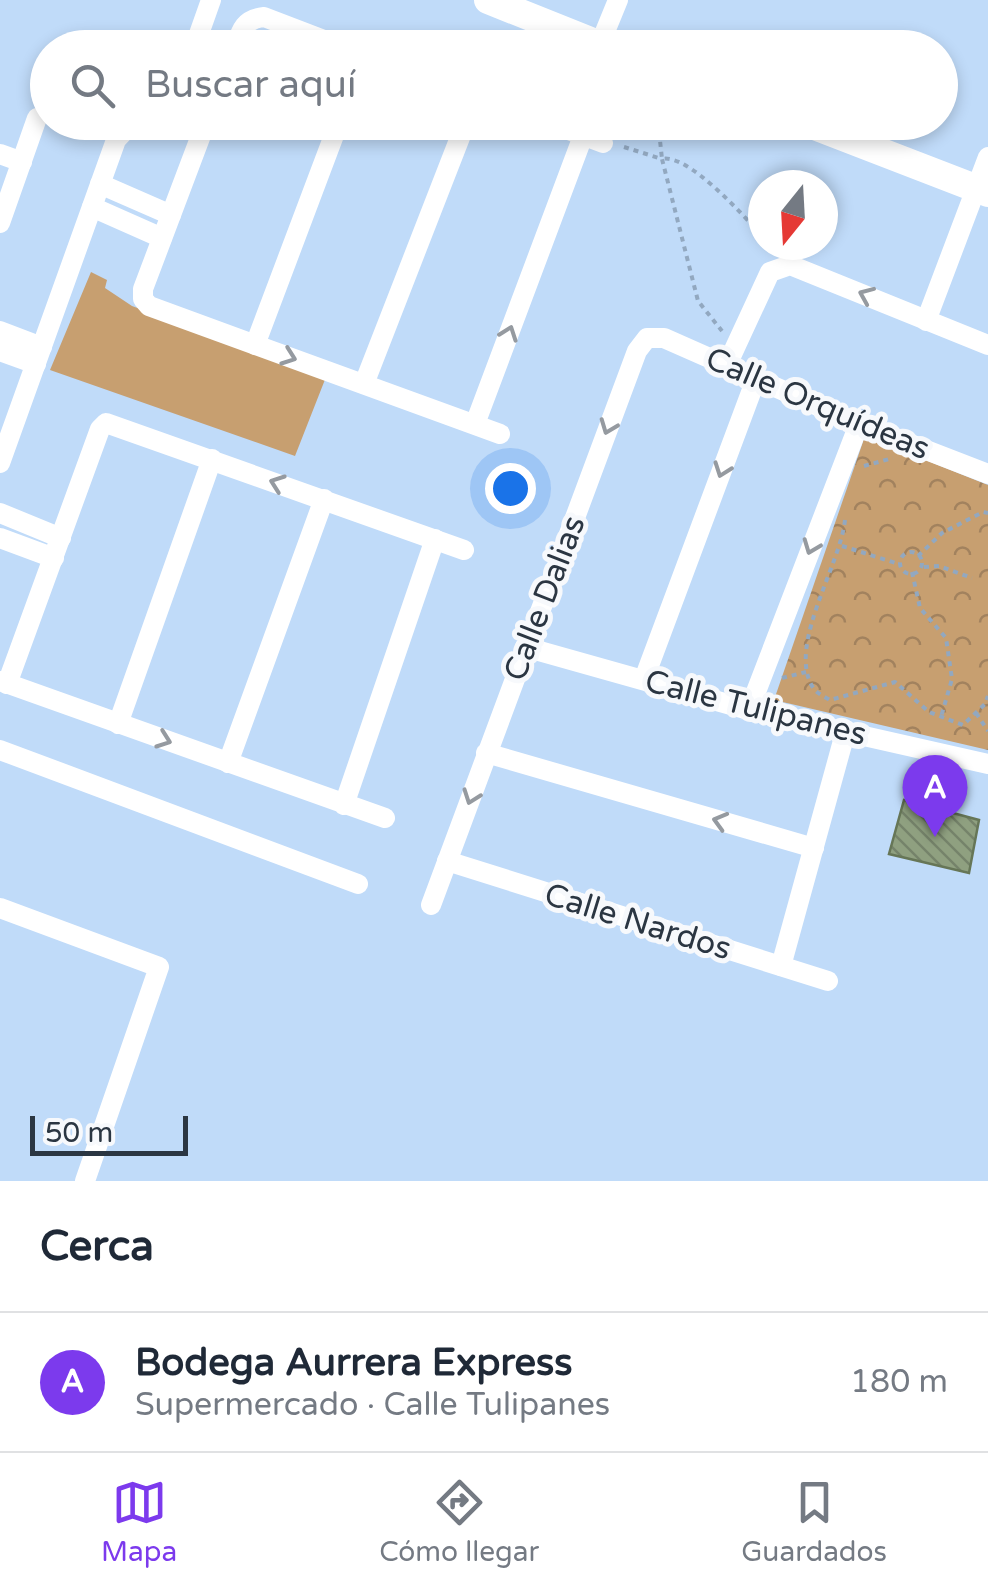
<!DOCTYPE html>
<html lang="es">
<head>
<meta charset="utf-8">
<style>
  body { margin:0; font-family:"Varela Round",sans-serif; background:#f6f6f7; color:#1f2937 }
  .compass { position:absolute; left:748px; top:170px; width:90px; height:90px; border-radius:50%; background:#fff; box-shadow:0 5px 15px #0003; rotate:198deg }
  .scale { position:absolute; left:30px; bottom:25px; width:158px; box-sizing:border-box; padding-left:10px; border:5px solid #2b3642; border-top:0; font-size:28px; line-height:35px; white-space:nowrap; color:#2b3642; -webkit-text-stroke:8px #f7f9fc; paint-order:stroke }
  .you { position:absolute; left:510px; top:488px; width:35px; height:35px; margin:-25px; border:8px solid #fff; border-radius:50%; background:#1a73e8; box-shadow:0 0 0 15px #1a73e833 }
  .badge { display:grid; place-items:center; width:65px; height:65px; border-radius:50%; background:#7c3aed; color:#fff; font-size:32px; font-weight:700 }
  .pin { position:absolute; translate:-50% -82px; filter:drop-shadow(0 2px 5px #0008) }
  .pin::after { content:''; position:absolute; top:52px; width:35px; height:30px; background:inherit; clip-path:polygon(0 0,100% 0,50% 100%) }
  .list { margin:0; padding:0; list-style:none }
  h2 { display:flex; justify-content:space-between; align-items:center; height:130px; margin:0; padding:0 40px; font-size:42px }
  h2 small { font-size:32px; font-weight:400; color:#747a83 }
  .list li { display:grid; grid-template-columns:65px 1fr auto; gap:30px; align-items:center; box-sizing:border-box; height:140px; padding:0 40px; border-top:2px solid #e0e1e3 }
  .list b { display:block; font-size:38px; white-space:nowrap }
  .list p { margin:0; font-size:32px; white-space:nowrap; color:#747a83 }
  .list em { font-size:32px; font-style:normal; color:#747a83 }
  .icon { flex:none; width:55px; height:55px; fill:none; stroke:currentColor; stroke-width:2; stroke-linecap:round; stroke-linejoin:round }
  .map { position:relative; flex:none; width:988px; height:1181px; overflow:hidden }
  .search { position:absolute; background:#fff; box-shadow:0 5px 15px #0003; left:30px; right:30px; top:30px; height:110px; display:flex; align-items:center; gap:25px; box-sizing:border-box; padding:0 35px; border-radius:55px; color:#747a83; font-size:38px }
  .sheet { height:270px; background:#fff }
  nav { display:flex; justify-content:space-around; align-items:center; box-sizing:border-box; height:140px; border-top:2px solid #e0e1e3; background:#fff; font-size:28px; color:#747a83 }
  nav a { display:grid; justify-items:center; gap:5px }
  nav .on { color:#7c3aed }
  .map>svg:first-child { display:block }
  .grass { fill:#c79f70 }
  .park { fill:url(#park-crowns) }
  .building { fill:url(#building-back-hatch); stroke:#667657; stroke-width:2.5 }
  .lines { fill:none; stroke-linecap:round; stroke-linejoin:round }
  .path { stroke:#92a8c0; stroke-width:4; stroke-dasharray:5 5; stroke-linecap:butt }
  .street { stroke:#fff; stroke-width:20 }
  .secondary { stroke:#fff; stroke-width:28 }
  .oneway { stroke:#959aa0 }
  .labels { text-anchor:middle; stroke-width:10; stroke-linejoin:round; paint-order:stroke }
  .street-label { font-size:32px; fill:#2b3642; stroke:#f7f9fc }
</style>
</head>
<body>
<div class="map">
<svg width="988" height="1181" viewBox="0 0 988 1181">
  <defs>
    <pattern id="park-crowns" width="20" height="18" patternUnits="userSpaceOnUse" patternTransform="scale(2.5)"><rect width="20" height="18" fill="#c79f70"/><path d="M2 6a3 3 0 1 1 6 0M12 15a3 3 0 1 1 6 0" fill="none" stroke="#a2825e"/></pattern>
    <pattern id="building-back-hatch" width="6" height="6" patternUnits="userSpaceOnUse" patternTransform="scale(2.5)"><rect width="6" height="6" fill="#8fa080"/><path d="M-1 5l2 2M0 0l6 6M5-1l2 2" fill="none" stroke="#75836a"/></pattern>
  </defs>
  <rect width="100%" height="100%" fill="#c0dbf9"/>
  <polygon class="grass" points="91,272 107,280 105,288 132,306 326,377 295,456 50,370"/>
  <polygon class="park" points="865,436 988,485 988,750 774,700"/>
  <polygon class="building" points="904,800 979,820 969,873 889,854"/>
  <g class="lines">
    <g class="path">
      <path d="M 658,122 L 662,159 C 688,153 745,217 763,237"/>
      <polyline points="659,138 705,130 751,130 759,122"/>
      <polyline points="624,147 662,159 698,301 722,331"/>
      <polyline points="864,466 893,458"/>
      <path d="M 845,520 C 840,566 788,644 812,686 C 816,693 823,696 830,700 L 895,682 L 929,712 L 963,725 L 985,704 L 988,696"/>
      <polyline points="842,546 899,564"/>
      <circle cx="911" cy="563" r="11"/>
      <polyline points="918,556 942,533 983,512 988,513"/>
      <polyline points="924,567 939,566 972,578"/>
      <polyline points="912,572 920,608 946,638 952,679 941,717"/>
      <polyline points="782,678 806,672"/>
      <polyline points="976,713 988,731"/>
    </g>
    <g class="street">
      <polyline points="600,44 618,0"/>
      <polyline points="194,48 211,0"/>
      <path d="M 235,48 C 241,30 244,19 264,17 L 345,48"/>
      <polyline points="206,122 143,289 143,299 149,306 500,434"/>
      <polyline points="547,122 603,143"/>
      <polyline points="0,154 22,162"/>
      <polyline points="100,184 171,215"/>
      <polyline points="92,207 162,238"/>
      <polyline points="0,223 37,118"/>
      <polyline points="926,321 988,157"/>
      <polyline points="0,331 42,347"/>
      <polyline points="255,345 339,122"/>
      <polyline points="0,351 36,364"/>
      <polyline points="727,365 770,272 790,265 988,345"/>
      <polyline points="364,384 466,122"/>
      <polyline points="475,424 583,136"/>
      <polyline points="0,463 116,140 133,122"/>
      <polyline points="0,513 61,538"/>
      <polyline points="0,538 54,558"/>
      <polyline points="525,647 749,710 988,764"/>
      <polyline points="644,679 756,379"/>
      <polyline points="0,681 385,818"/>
      <polyline points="7,684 100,429 106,423 464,550"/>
      <polyline points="749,710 859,424"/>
      <polyline points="118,724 212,459"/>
      <polyline points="0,750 358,884"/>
      <polyline points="486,753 814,848"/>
      <polyline points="228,763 324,499"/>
      <polyline points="344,805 435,539"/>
      <polyline points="447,861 828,981"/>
      <polyline points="431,905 637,351 647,338 664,338 859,424 988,474"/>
      <polyline points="0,908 159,967 85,1181"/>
      <polyline points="781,966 846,730"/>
    </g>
    <g class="secondary">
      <polyline points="488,0 608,48"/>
      <polyline points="804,122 988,193"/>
    </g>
  </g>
  <defs><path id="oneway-chevron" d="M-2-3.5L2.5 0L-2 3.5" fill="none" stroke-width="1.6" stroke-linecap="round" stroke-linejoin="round" transform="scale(2.5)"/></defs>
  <g class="oneway">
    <use href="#oneway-chevron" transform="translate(866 295) rotate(-157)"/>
    <use href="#oneway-chevron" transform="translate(509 333) rotate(-70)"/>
    <use href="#oneway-chevron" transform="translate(289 357) rotate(20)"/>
    <use href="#oneway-chevron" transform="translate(608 427) rotate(111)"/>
    <use href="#oneway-chevron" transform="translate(722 470) rotate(110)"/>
    <use href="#oneway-chevron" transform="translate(277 483) rotate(-160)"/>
    <use href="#oneway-chevron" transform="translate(811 547) rotate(111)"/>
    <use href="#oneway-chevron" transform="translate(164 740) rotate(20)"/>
    <use href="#oneway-chevron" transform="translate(471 797) rotate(110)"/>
    <use href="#oneway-chevron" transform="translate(720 821) rotate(-164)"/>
  </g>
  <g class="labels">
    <g class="street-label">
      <text transform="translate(818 403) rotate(23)" y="11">Calle Orquídeas</text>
      <text transform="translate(544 598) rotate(-69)" y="11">Calle Dalias</text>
      <text transform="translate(756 707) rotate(14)" y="11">Calle Tulipanes</text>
      <text transform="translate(638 921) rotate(17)" y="11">Calle Nardos</text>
    </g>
  </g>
</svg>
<svg class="compass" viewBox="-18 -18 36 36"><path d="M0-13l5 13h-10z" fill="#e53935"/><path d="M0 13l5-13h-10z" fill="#747a83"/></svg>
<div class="scale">50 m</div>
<div class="you"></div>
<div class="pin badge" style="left:935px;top:837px">A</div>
<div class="search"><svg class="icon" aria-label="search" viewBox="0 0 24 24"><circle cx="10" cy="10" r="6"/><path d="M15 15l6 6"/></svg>Buscar aquí</div>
</div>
<section class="sheet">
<h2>Cerca<small></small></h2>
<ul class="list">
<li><span class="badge">A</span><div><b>Bodega Aurrera Express</b><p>Supermercado · Calle Tulipanes</p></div><em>180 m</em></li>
</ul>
</section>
<nav>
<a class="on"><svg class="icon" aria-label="map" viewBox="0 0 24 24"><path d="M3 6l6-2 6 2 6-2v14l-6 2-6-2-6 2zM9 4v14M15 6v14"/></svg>Mapa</a>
<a><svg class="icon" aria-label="directions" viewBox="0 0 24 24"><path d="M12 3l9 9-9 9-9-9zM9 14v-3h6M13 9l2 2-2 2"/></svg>Cómo llegar</a>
<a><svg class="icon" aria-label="saved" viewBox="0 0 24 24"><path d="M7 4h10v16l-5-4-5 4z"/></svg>Guardados</a>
</nav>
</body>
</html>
